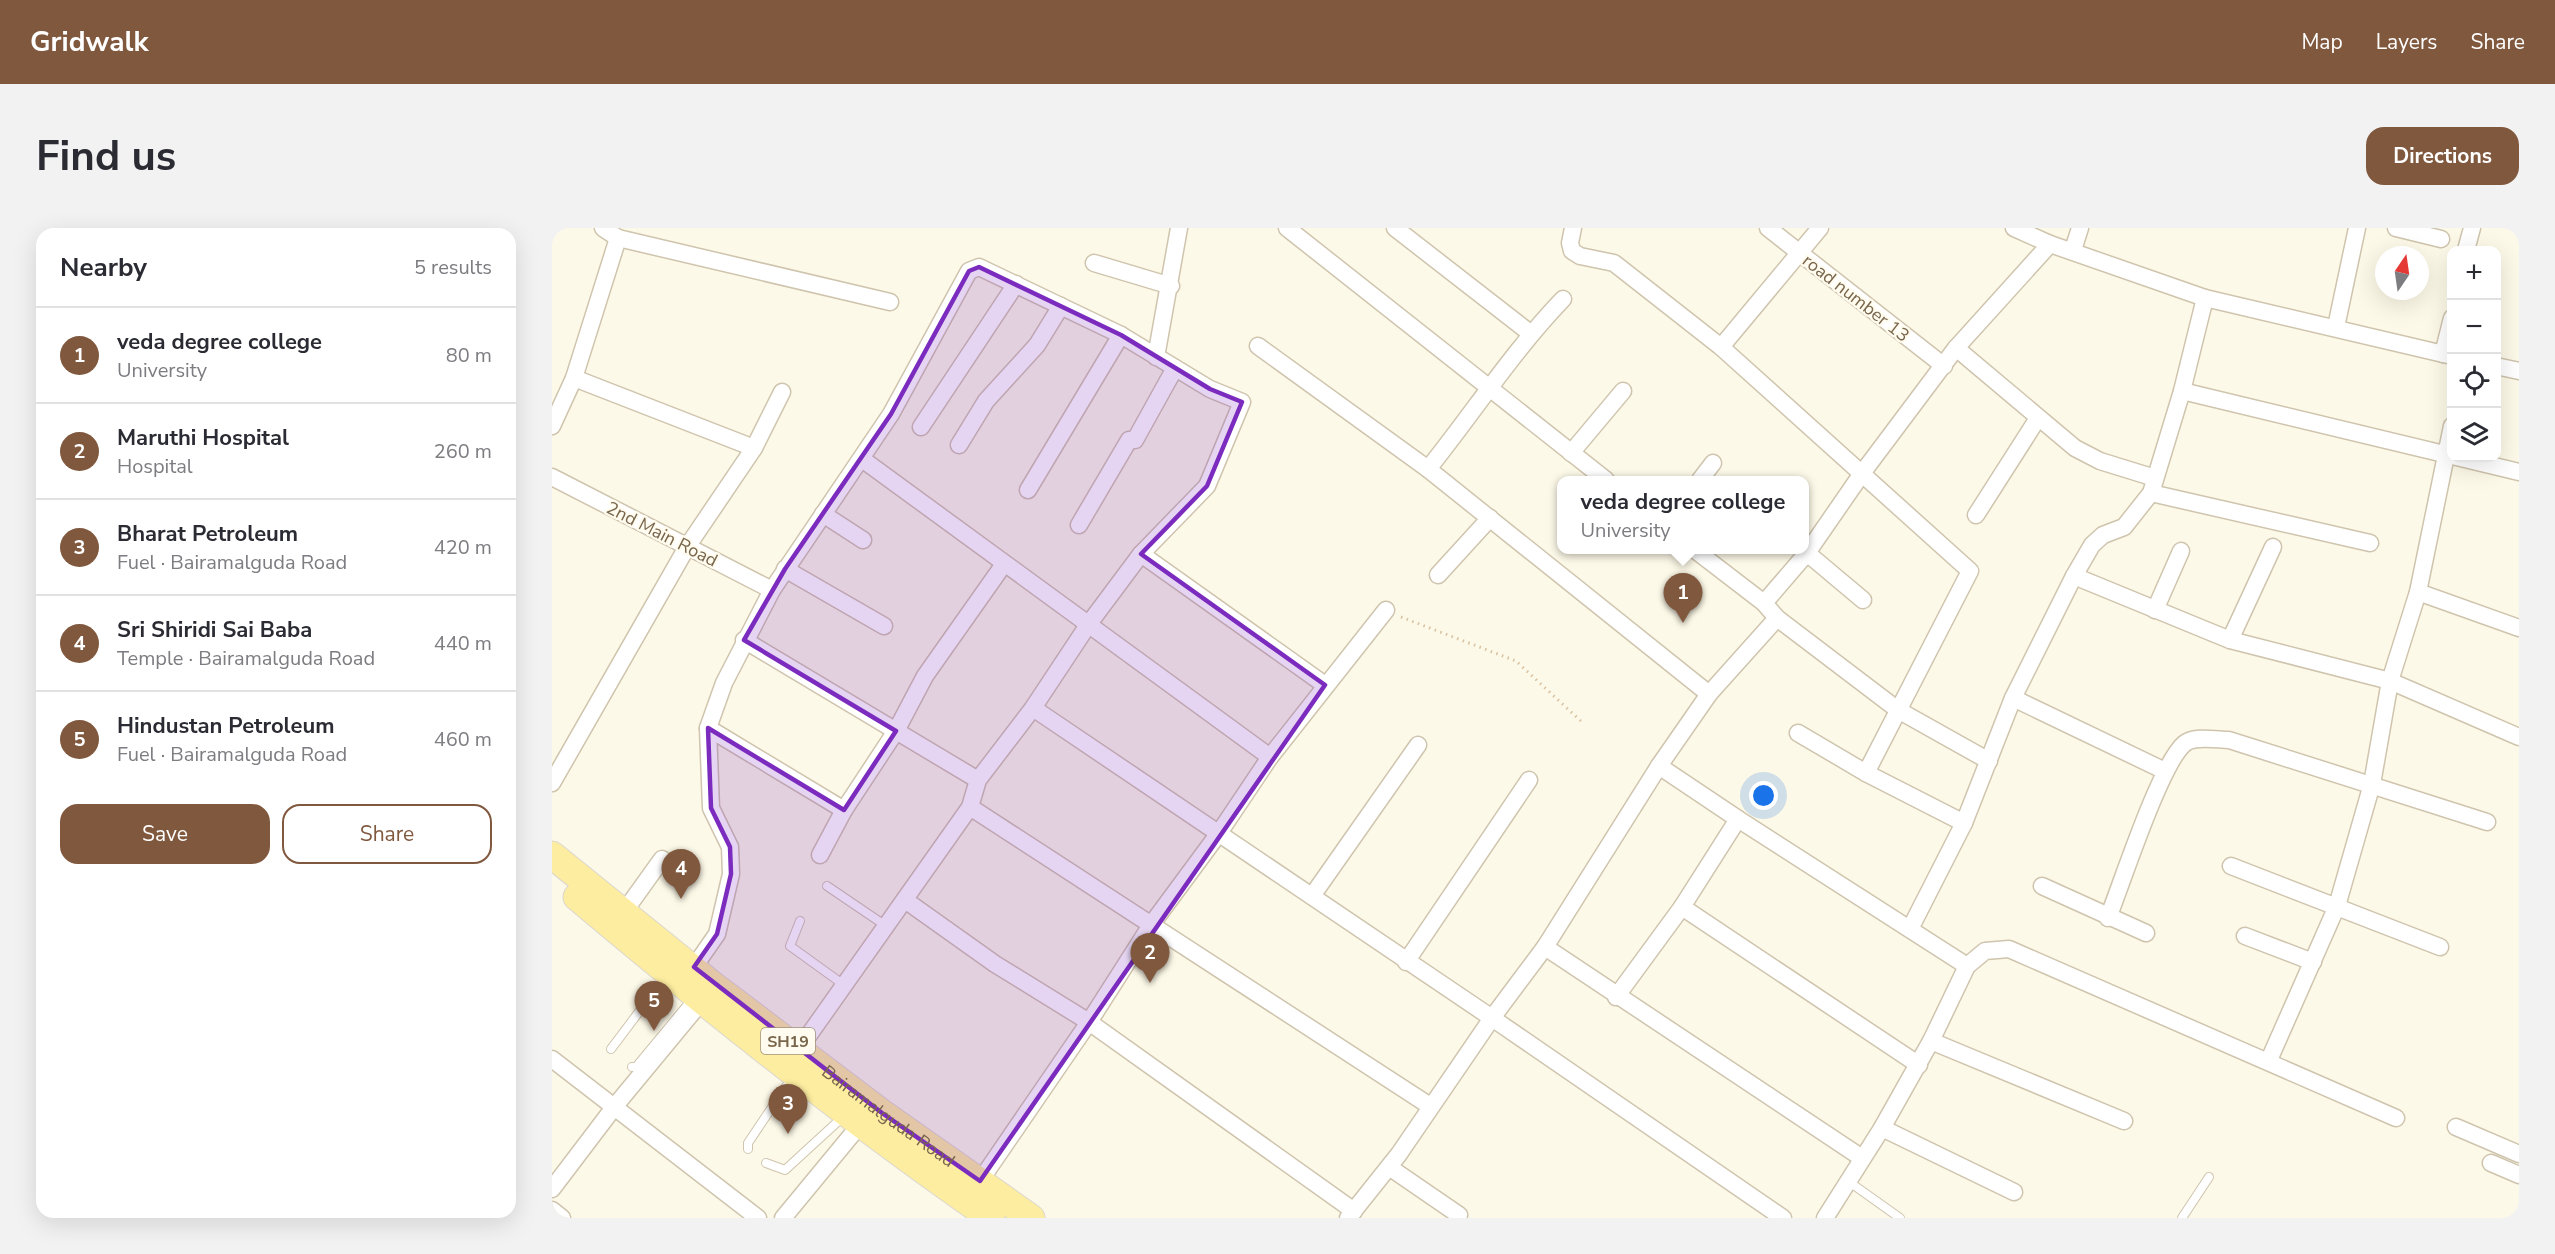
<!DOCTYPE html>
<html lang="en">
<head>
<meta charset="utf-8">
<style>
  body { margin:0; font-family:"Nunito Sans",sans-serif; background:#f2f2f3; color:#2b2b33 }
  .controls { position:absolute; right:18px; top:18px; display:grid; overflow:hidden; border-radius:12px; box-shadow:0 6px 24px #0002 }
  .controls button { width:54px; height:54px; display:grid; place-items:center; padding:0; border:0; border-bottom:2px solid #e1e1e2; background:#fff; color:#2b2b33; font:30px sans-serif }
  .compass { position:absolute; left:1823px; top:18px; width:54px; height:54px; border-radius:50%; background:#fff; box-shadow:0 6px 24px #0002; rotate:13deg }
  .you { position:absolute; left:1212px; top:568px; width:21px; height:21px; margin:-15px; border:4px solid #fff; border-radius:50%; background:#1a73e8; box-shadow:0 0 0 9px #1a73e833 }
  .badge { display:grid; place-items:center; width:39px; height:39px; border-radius:50%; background:#80583e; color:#fff; font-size:20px; font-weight:700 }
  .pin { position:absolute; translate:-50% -50px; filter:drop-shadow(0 2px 3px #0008) }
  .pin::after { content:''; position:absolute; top:32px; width:21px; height:18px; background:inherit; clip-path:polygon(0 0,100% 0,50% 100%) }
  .popup { position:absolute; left:1005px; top:248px; width:252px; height:78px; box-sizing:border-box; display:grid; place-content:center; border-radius:12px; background:#fff; filter:drop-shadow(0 2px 4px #0005); font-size:20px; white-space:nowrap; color:#7c7c81 }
  .popup b { font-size:22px; color:#2b2b33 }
  .popup::after { content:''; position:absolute; left:50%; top:100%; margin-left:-12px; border:12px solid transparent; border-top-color:#fff }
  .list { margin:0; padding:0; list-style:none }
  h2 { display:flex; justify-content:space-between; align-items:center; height:78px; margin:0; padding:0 24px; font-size:26px }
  h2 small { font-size:20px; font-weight:400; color:#7c7c81 }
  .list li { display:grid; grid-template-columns:39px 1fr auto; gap:18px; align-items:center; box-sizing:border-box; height:96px; padding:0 24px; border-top:2px solid #e1e1e2 }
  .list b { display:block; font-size:22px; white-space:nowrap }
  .list p { margin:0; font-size:20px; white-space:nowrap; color:#7c7c81 }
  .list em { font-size:20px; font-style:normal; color:#7c7c81 }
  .actions { display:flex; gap:12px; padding:18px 24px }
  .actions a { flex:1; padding:14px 0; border:2px solid #80583e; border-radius:18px; text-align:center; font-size:21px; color:#80583e }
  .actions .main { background:#80583e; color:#fff }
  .icon { flex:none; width:33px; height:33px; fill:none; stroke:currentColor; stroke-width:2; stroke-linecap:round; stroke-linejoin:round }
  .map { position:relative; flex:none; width:1967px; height:990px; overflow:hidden; border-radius:18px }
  header { display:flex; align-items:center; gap:36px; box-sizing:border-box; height:84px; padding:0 30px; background:#80583e; color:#fff }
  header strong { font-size:28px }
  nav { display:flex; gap:33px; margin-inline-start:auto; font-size:21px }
  .intro { display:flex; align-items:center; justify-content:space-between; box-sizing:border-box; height:144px; padding:0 36px }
  h1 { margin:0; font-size:42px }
  .button { padding:15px 27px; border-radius:18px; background:#80583e; color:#fff; font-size:21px; font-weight:700 }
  main { display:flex; gap:36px; padding:0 36px }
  aside { flex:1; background:#fff; border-radius:18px; box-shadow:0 6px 24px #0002 }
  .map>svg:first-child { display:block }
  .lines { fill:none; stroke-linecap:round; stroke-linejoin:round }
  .service-casing { stroke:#cfc4ad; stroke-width:10 }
  .minor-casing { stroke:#cfc4ad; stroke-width:19 }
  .primary-casing { stroke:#dcd7d0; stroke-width:29 }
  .path { stroke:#d8c2a2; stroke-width:3; stroke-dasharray:1.5 4.5; stroke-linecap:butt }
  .service { stroke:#fff; stroke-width:8 }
  .minor { stroke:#fff; stroke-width:16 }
  .primary { stroke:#fceda0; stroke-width:27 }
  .marked { fill:#7b2cbf; fill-opacity:0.2; stroke:#7b2cbf; stroke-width:4.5; stroke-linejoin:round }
  .labels { text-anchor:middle; stroke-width:4.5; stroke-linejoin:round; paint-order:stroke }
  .shield { fill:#fffcef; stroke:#a0927c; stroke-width:1.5 }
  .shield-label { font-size:16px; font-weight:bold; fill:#78654b }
  .street-label { font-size:18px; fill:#78654b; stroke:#fffcef }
</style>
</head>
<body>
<header>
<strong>Gridwalk</strong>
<nav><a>Map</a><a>Layers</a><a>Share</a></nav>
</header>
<div class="intro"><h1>Find us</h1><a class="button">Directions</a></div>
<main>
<aside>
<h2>Nearby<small>5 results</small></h2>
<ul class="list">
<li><span class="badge">1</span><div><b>veda degree college</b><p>University</p></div><em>80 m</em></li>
<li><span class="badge">2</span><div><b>Maruthi Hospital</b><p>Hospital</p></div><em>260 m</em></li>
<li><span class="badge">3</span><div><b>Bharat Petroleum</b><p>Fuel · Bairamalguda Road</p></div><em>420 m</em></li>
<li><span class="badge">4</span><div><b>Sri Shiridi Sai Baba</b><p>Temple · Bairamalguda Road</p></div><em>440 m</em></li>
<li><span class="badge">5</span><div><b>Hindustan Petroleum</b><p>Fuel · Bairamalguda Road</p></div><em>460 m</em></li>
</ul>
<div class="actions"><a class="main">Save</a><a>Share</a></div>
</aside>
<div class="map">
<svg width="1967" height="990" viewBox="0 0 1967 990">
  <rect width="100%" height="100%" fill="#fdf9e8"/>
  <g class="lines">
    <g class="service-casing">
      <g id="service">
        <polyline points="275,658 334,698"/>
        <polyline points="248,693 238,718 292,757"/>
        <polyline points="59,821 114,748"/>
        <polyline points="80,839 84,839 142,769"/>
        <polyline points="196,921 196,915 241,848"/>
        <polyline points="214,935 233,942 293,887"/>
        <polyline points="1296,953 1348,990"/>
        <polyline points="1630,990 1657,949"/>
      </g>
    </g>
    <g class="minor-casing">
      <g id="minor">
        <polyline points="51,0 66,10 338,74"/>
        <polyline points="735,0 1054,252"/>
        <polyline points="843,0 978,105"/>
        <polyline points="1021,0 1018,15 1020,23 1028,28 1062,35 1169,119 1418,343 1314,545 1412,595"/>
        <polyline points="1216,0 1392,138"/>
        <polyline points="1462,0 1498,16 1653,70 1900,128"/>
        <polyline points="1844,0 1889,11"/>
        <polyline points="1521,22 1528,0"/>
        <polyline points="1914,22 1920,0"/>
        <polyline points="542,35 619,58"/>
        <polyline points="1784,99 1805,0"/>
        <polyline points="706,118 876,241 1157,466"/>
        <polyline points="1169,119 1268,0"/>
        <polyline points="1404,120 1523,220 1548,233 1603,250"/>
        <polyline points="1891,126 1900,90"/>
        <polyline points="604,129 627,0"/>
        <polyline points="1944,138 1967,143"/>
        <polyline points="22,150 202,220"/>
        <polyline points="1630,163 1967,244"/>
        <polyline points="0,198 22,150 66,10"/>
        <polyline points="369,199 464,56"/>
        <polyline points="407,217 434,173 485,117 509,78"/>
        <polyline points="1019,225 1071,163"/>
        <polyline points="310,231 718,529"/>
        <path d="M 876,241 C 921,185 961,123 1011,71"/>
        <polyline points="0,249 220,362"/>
        <polyline points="1148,252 1161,235"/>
        <polyline points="476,262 569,107"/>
        <polyline points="1599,265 1818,315"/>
        <polyline points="271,286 311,312"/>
        <polyline points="1424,287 1486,190"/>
        <polyline points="527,297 577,212 583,212 623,140"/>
        <polyline points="1143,322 1212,375 1225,390 1346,482 1437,533"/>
        <polyline points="1255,325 1311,372"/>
        <polyline points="589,326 773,457"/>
        <polyline points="233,341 332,398"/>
        <polyline points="886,347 938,290"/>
        <polyline points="1522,348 1678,412 1838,453 1967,509"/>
        <polyline points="1866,364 1967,400"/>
        <polyline points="1212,375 1255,325 1311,244 1404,120 1498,16"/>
        <polyline points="1603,382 1629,323"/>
        <polyline points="192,412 426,552"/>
        <polyline points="1678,412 1721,319"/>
        <polyline points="1461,470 1613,543"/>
        <polyline points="481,480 940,790 1231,990"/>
        <polyline points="1246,505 1314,545"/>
        <polyline points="1107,538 1186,591 1130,679"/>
        <polyline points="0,555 135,319 202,220 230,164"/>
        <polyline points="418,579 878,878"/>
        <polyline points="1186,591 1415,738"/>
        <polyline points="268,627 292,582"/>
        <polyline points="1679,638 1888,719"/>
        <polyline points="1490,658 1594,705"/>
        <polyline points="760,668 866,517"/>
        <polyline points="353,672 443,736 537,794 802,983"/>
        <polyline points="72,684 110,631"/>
        <path d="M 1556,690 C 1570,655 1608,537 1632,516 C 1642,507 1665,512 1677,512 L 1935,594"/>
        <polyline points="1358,701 1412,595 1461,470 1522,348 1540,317 1551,307 1572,299 1599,265 1630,163 1653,70"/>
        <polyline points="1693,708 1761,734"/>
        <polyline points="993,719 1310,930"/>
        <polyline points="854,734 977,552"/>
        <polyline points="142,739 165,706 179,646 178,619 159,580 156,500"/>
        <polyline points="1064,769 1130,679 1367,837"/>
        <polyline points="247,821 418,579 426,552 481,480 536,397 589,326 655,258 690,174 658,161 569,107 427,39 417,43 339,186 220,362 172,455 156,500 292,582 344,503 373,448 452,336"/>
        <polyline points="0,831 206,990"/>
        <polyline points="1717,832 1785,678 1820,556 1838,453 1866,364 1900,198"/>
        <polyline points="1572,893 1379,813 1415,738 1433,723 1457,721 1844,890"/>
        <polyline points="1904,899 1967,926"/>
        <polyline points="1330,900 1462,964"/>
        <polyline points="1939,935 1967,947"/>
        <polyline points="837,939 907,987"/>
        <polyline points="428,953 537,794 599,697 667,605 718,529 834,382"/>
        <polyline points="0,961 63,878 149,774"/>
        <polyline points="0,982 10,990"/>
        <polyline points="231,990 307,898"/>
        <polyline points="796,990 847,926 940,790 993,719 1107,538 1157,466 1225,390"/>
        <polyline points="1273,990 1330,900 1379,813"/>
      </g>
    </g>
    <g class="primary-casing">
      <g id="primary">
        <path id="s1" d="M 0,627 L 162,758 L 330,885 L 479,990"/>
        <path d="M 25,669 C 159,782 295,890 439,990"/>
      </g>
    </g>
    <polyline class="path" points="849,389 964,433 1031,495"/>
    <use href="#service" class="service"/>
    <use href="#minor" class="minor"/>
    <use href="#primary" class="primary"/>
  </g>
  <path class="marked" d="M 427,39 L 569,107 L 658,161 L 690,174 L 655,258 L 589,326 L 773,457 L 428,953 L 330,885 L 142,739 L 165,706 L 179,646 L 178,619 L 159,580 L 156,500 L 292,582 L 344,503 L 192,412 L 233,341 L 339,186 L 417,43 Z"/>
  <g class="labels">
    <rect class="shield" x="209" y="800" width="54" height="26" rx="4.5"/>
    <g class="shield-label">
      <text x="236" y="819">SH19</text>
    </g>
    <g class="street-label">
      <text transform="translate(1304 70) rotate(38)" y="6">road number 13</text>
      <text transform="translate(110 306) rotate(27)" y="6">2nd Main Road</text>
      <text dy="6" stroke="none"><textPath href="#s1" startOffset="426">Bairamalguda Road</textPath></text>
    </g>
  </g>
</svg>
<div class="controls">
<button>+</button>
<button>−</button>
<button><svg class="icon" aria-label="locate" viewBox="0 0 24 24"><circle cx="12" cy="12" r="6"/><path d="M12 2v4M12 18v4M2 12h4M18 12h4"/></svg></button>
<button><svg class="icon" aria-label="layers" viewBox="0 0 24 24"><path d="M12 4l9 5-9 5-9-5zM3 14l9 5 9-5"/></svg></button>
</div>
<svg class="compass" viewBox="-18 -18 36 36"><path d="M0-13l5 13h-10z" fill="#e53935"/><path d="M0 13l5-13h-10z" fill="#7c7c81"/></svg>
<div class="you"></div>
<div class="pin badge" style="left:1131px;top:395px">1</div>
<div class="popup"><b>veda degree college</b>University</div>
<div class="pin badge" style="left:598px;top:755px">2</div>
<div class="pin badge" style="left:236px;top:906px">3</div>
<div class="pin badge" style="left:129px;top:671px">4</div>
<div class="pin badge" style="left:102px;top:803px">5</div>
</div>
</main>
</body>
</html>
